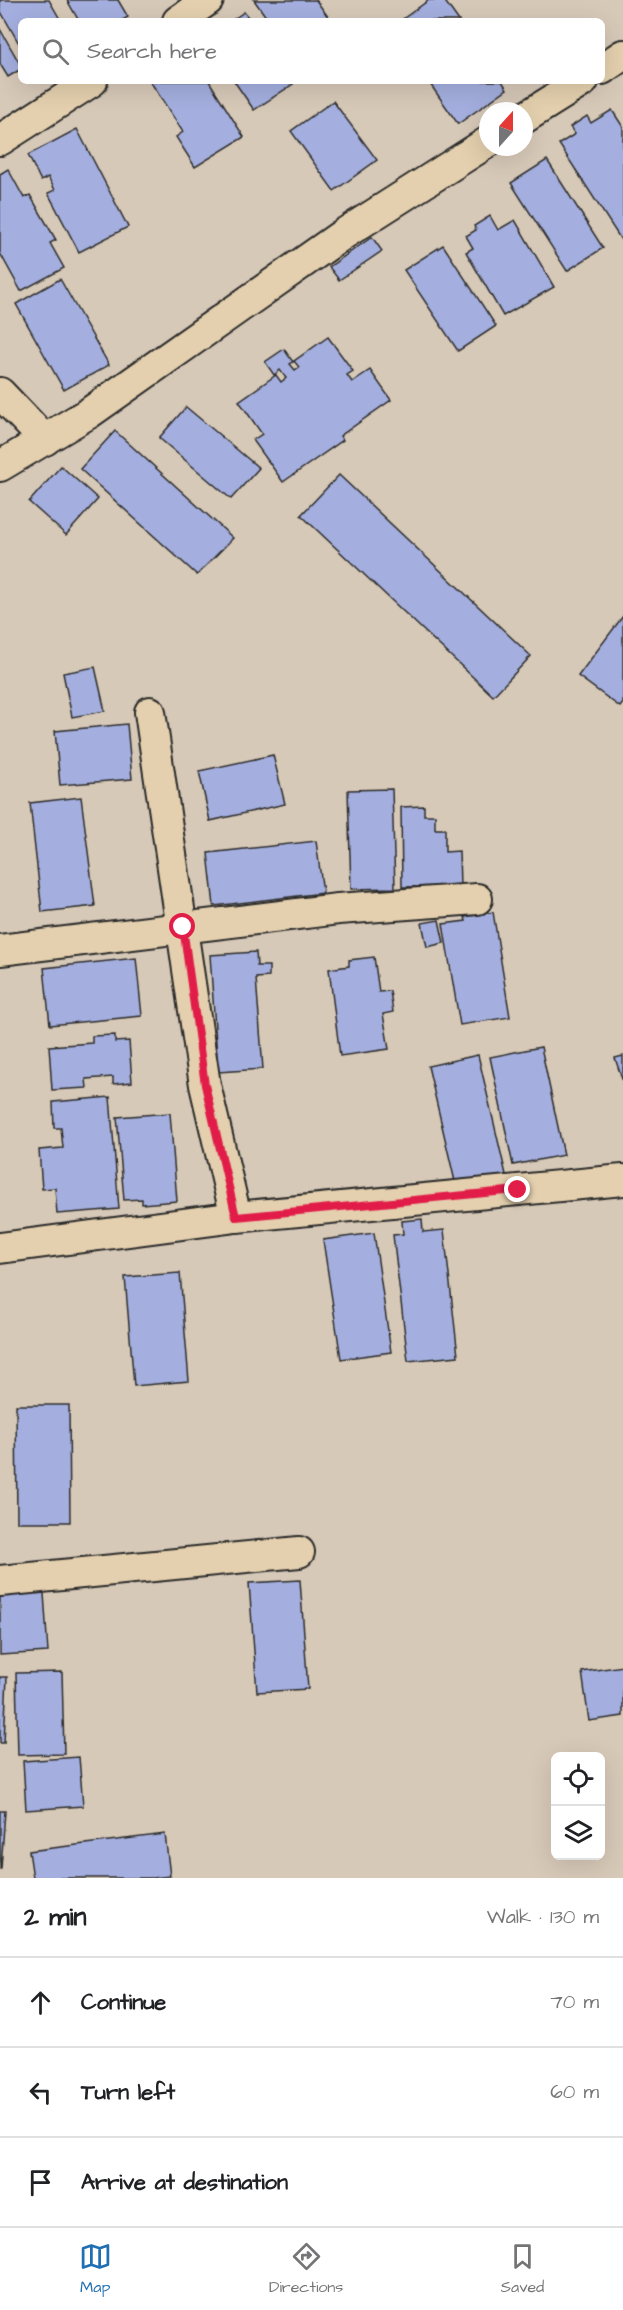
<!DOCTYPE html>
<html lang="en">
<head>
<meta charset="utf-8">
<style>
  body { margin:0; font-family:"Architects Daughter",sans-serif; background:#f6f6f6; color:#202124 }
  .controls { position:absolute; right:18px; bottom:18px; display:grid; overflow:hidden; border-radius:9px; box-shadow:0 6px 24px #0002 }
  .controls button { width:54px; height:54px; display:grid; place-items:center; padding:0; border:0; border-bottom:2px solid #e0e0e0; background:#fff; color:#202124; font:30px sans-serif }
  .compass { position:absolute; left:479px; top:102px; width:54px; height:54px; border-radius:50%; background:#fff; box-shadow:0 6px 24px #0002; rotate:21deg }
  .stop { position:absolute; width:18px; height:18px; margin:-14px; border:4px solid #e11d48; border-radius:50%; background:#fff }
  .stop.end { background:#e11d48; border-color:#fff; box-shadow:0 2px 6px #0008 }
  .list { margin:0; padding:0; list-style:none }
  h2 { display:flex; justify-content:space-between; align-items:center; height:78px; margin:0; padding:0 24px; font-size:26px }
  h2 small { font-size:20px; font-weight:400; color:#757577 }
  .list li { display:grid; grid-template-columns:39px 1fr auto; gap:18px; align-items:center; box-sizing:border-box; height:90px; padding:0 24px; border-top:2px solid #e0e0e0 }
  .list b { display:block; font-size:22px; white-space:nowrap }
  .list em { font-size:20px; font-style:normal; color:#757577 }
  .icon { flex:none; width:33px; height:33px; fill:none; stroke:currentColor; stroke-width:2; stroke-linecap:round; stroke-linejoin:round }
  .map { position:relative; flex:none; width:623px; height:1878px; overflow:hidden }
  .search { position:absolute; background:#fff; box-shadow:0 6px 24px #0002; left:18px; right:18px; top:18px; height:66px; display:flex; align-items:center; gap:15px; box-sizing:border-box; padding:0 21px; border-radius:9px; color:#757577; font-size:22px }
  .sheet { height:348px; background:#fff }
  nav { display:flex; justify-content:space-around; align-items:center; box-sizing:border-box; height:84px; border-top:2px solid #e0e0e0; background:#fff; font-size:16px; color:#757577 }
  nav a { display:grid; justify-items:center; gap:3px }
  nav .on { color:#1f6fb2 }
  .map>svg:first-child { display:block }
  .building { fill:#a4afdf; stroke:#2b2b2b; stroke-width:1.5 }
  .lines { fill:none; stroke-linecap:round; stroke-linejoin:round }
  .minor-casing { stroke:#2b2b2b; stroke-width:34 }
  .minor { stroke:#e4d0ae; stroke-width:30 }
  .route { stroke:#e11d48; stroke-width:8 }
</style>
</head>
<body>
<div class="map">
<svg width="623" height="1878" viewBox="0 0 623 1878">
  <rect width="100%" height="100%" fill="#d7c9b8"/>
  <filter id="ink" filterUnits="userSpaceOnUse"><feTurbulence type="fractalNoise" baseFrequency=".0167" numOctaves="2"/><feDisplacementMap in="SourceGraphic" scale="12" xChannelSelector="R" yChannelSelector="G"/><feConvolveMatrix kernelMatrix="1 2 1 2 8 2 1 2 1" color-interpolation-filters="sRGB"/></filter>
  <g filter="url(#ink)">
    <g class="building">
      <polygon points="0,0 49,0 61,21 21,21 21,47 0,10"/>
      <polygon points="67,0 118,0 128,17 121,21 79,21"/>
      <polygon points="254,0 316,0 331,21 269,21"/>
      <polygon points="429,0 444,0 459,21 400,21"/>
      <polygon points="244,12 251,21 231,21"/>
      <polygon points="0,29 21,66 21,69 8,77 0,64"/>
      <polygon points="150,81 209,81 244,137 195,167 176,137 183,132"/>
      <polygon points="234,81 291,81 293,84 254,110"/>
      <polygon points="428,81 502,81 507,89 458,124"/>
      <polygon points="333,101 377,160 334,191 291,131"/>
      <polygon points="612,110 623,127 623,243 559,144 575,134 570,127 587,116 591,123"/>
      <polygon points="77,129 128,227 79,252 48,193 55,190 48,177 41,181 28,155"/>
      <polygon points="547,160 603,248 567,271 511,183"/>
      <polygon points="8,169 24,198 30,195 56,240 50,243 64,268 21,291 0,253 0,174"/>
      <polygon points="490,216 498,230 515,220 554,287 503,316 466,252 473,248 466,236 476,230 474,226"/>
      <polygon points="372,237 382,251 339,280 329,267"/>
      <polygon points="443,245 496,326 458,351 404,270"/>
      <polygon points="60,279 109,365 64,390 16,304"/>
      <polygon points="328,337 353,371 347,375 352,382 370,370 391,400 340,436 343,440 283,482 253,440 262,434 239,401 276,375 281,382 286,378 280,370 274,375 265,362 284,349 293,362 290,364 295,370 299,367 294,361"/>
      <polygon points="186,407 259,468 231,499 159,438"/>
      <polygon points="115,431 233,538 197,575 80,469"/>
      <polygon points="61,466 98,499 66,535 29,502"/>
      <polygon points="339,475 531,656 493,696 301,515"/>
      <polygon points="623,616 623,703 620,707 578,676"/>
      <polygon points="95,667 105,711 72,717 63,673"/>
      <polygon points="127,724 132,779 60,785 55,731"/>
      <polygon points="273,755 285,804 210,821 199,771"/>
      <polygon points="392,789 395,888 351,889 348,790"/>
      <polygon points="81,797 95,906 42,912 30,803"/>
      <polygon points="424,806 424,815 435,815 435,829 445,829 445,852 459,851 460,886 402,887 401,807"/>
      <polygon points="316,841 323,893 214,906 208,853"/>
      <polygon points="493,912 510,1017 460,1025 443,924 466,921 465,917"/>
      <polygon points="439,920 444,943 427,947 422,923"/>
      <polygon points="256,952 257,966 269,966 269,977 256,978 263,1069 218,1072 210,955"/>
      <polygon points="374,957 379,992 390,991 393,1012 383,1014 389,1049 340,1056 329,969 349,966 349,960"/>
      <polygon points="136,958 142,1016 50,1025 44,968"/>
      <polygon points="115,1035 115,1042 129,1041 132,1082 113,1084 113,1077 86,1079 87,1088 52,1090 49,1046 92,1043 92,1036"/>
      <polygon points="541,1047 564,1155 513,1165 490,1057"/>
      <polygon points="478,1055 507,1179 457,1190 428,1066"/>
      <polygon points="623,1056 623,1082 615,1058"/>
      <polygon points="110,1097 119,1209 57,1214 55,1188 42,1189 39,1150 63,1148 61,1128 54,1128 53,1102"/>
      <polygon points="170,1113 177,1201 142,1204 142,1199 124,1200 117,1117"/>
      <polygon points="422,1219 423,1232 444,1230 458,1356 408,1361 393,1235 403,1234 402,1221"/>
      <polygon points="374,1233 391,1352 341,1359 323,1240"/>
      <polygon points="180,1273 189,1381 134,1386 125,1277"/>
      <polygon points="16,1405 69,1405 70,1522 17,1522"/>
      <polygon points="43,1579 48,1652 0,1655 0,1582"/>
      <polygon points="300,1580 308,1689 257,1692 249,1583"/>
      <polygon points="623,1666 623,1716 589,1721 582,1672"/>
      <polygon points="62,1672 64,1754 18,1755 16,1673"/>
      <polygon points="0,1677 7,1677 4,1743 0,1743"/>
      <polygon points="79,1757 83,1806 26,1810 23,1761"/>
      <polygon points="0,1811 5,1811 1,1869 0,1869"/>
      <polygon points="165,1834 170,1876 153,1878 33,1878 29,1851"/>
    </g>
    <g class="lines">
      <g class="minor-casing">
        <g id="minor">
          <polyline points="178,21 208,0"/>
          <polyline points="602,69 623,55"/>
          <polyline points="524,118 583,81"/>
          <polyline points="0,140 92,81"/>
          <polyline points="0,393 45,440"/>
          <polyline points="0,466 89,413 342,235 488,142"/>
          <polyline points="150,712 205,1085 236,1217"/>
          <polyline points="0,950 338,909 477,899"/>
          <polyline points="0,1248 236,1217 623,1180"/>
          <polyline points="0,1581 299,1552"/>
        </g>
      </g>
      <use href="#minor" class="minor"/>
    </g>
  </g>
  <g class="lines" filter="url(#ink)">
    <polyline class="route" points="183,927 205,1085 236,1217 518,1190"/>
  </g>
</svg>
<div class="controls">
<button><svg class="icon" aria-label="locate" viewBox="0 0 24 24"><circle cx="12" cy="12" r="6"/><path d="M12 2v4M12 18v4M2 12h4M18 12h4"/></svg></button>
<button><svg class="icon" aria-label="layers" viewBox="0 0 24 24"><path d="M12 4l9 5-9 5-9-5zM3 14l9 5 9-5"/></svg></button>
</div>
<svg class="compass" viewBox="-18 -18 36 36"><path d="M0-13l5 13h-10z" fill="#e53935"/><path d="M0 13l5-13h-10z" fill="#757577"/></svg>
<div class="stop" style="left:183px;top:927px"></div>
<div class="stop end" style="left:518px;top:1190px"></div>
<div class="search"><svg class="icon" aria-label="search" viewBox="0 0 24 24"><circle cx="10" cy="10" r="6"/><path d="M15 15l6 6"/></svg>Search here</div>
</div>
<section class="sheet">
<h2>2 min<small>Walk · 130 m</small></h2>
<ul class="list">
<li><svg class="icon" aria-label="ahead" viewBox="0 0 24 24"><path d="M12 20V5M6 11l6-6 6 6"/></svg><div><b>Continue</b></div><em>70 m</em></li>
<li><svg class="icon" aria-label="left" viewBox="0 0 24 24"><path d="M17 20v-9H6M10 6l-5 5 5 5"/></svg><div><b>Turn left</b></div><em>60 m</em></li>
<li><svg class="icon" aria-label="arrive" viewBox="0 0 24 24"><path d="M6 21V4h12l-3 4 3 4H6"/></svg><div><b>Arrive at destination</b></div></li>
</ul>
</section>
<nav>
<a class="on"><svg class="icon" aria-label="map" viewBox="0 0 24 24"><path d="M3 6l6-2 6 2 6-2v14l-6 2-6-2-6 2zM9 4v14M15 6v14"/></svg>Map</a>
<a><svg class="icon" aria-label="directions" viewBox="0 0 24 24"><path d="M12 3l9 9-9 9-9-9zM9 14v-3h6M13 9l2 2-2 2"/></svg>Directions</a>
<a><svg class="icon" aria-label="saved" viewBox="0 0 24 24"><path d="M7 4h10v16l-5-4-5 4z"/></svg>Saved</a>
</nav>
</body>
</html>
